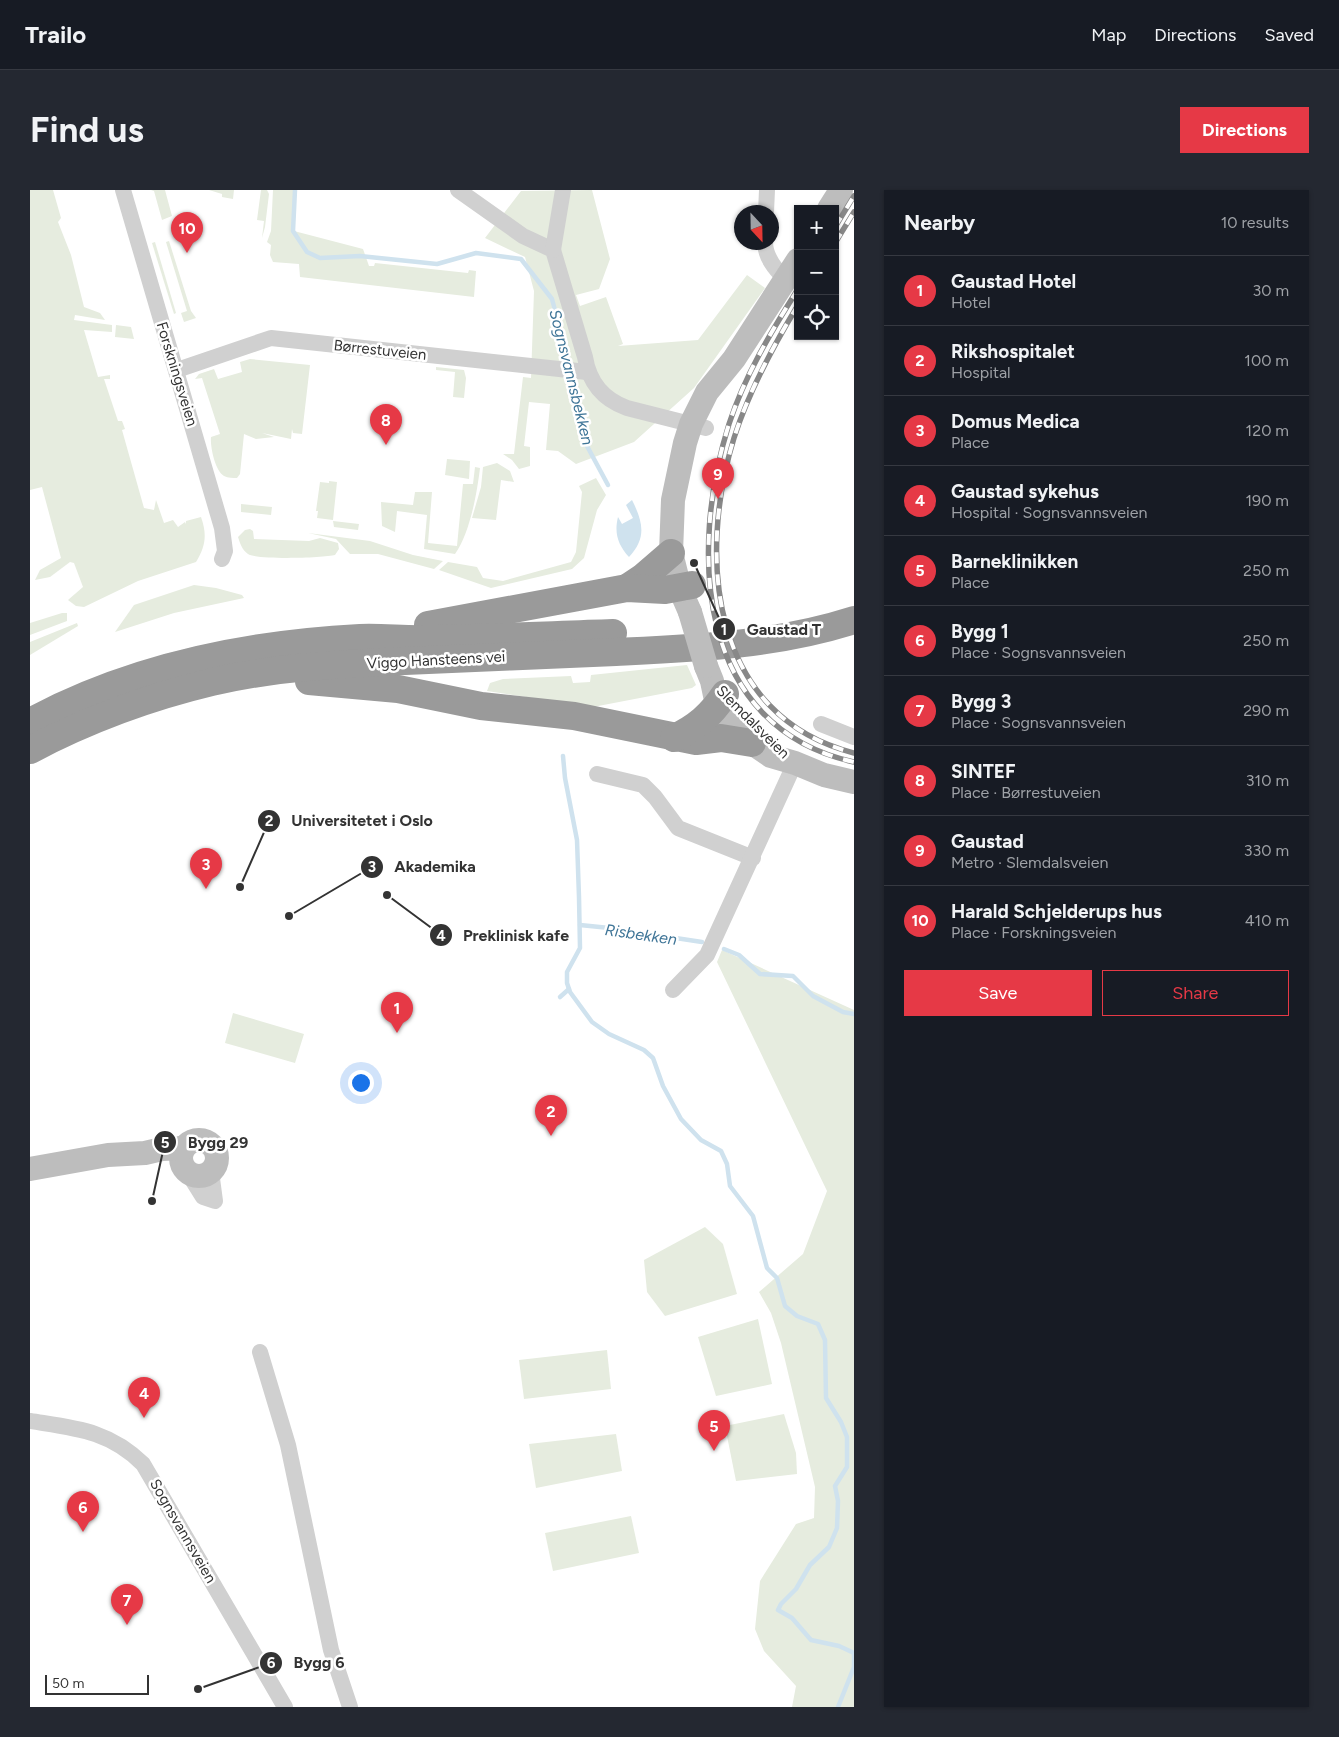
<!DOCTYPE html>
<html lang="en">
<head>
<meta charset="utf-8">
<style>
  body { margin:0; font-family:Figtree,sans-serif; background:#242831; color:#f1f3f6 }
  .controls { position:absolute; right:15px; top:15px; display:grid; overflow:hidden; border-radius:0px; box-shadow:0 1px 4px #0004 }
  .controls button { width:45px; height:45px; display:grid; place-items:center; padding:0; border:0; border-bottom:1px solid #363941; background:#171b24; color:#f1f3f6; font:25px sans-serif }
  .compass { position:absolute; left:704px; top:15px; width:45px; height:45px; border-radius:50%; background:#171b24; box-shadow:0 1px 4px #0004; rotate:158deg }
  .scale { position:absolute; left:15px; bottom:12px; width:104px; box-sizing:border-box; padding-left:5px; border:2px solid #333; border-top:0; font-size:14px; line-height:18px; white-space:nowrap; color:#333; -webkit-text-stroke:4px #fff; paint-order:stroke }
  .you { position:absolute; left:330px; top:892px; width:18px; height:18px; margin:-12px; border:4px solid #fff; border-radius:50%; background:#1a73e8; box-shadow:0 0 0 8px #1a73e833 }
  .badge { display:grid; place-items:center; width:32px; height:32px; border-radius:50%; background:#e63946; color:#fff; font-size:16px; font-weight:700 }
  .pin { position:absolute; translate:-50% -41px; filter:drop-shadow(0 1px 2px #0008) }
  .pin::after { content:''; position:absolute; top:26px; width:18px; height:15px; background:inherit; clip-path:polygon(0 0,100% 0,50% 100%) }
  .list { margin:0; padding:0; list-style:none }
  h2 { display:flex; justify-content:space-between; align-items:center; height:65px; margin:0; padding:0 20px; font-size:21px }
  h2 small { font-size:16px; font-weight:400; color:#9ea1a6 }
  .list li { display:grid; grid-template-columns:32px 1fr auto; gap:15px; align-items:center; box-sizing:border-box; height:70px; padding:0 20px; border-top:1px solid #363941 }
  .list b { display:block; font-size:19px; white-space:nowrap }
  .list p { margin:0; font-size:16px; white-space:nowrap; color:#9ea1a6 }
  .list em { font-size:16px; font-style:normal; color:#9ea1a6 }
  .actions { display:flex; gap:10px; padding:15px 20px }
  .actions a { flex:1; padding:11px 0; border:1px solid #e63946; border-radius:0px; text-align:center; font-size:18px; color:#e63946 }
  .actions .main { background:#e63946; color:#fff }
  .icon { flex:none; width:28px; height:28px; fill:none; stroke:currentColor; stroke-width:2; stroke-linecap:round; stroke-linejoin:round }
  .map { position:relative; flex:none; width:824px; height:1517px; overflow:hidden; border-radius:0px }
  header { display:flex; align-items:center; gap:30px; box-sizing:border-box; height:70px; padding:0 25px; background:#171b24; border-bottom:1px solid #363941 }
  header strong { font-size:24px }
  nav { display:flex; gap:28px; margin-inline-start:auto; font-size:18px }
  .intro { display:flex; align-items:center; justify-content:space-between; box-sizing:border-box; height:120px; padding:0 30px }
  h1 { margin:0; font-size:35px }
  .button { padding:12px 22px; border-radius:0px; background:#e63946; color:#fff; font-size:18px; font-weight:700 }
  main { display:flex; gap:30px; padding:0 30px }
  aside { flex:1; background:#171b24; border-radius:0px; box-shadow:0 1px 4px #0004 }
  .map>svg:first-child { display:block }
  .green { fill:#e6ecdf }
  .water { fill:#cfe2ee }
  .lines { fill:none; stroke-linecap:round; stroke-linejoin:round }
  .stream { stroke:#cfe2ee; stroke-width:4.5 }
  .street { stroke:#d0d0d0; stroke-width:16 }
  .secondary { stroke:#bdbdbd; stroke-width:24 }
  .highway { stroke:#9a9a9a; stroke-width:28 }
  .rail-casing { stroke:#888; stroke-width:5.5 }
  .rail { stroke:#fff; stroke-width:4; stroke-dasharray:11; stroke-linecap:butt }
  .secondary-bridge { stroke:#bdbdbd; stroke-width:24 }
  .labels { text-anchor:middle; stroke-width:5; stroke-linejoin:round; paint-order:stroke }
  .street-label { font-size:15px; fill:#333; stroke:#fff }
  .water-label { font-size:16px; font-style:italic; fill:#3f7597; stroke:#fff }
  .leader { fill:none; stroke:#333; stroke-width:2 }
  .callout-dot { fill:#333; stroke:#fff; stroke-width:2 }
  .mark-label { font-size:15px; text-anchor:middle; font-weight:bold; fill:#fff }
  .callout-label { font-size:16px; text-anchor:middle; font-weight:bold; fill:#333; stroke:#fff; stroke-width:5; stroke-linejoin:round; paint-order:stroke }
</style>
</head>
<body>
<header>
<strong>Trailo</strong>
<nav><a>Map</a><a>Directions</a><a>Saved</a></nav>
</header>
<div class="intro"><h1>Find us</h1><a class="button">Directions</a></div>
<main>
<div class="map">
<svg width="824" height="1517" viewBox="0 0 824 1517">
  <rect width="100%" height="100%" fill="#fff"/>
  <g class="green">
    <path d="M 0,0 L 23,0 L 31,28 L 28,32 L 41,65 L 54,117 L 70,123 L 75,130 L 45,125 L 44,130 L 82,135 L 82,142 L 54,140 L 68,187 L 80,185 L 80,189 L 74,189 L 88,231 L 92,231 L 95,239 L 92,240 L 114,318 L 124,320 L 126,310 L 134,333 L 143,330 L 148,337 L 155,332 L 156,334 L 156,331 L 171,327 C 177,344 176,356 166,372 L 108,391 L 54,417 L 46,416 L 38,410 L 53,397 L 44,373 L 40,372 L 20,387 L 5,390 L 10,380 L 31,368 L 12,297 L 0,300 Z"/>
    <polygon points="121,0 135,0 142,26 132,30 124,1"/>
    <polygon points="179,0 204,0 203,9 192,7 192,4"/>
    <polygon points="231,0 237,0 239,4 235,37 232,48 234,31 227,30"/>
    <polygon points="243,0 265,0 264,41 333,59 339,76 344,76 345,73 438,83 439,80 446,81 444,107 270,87 269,74 243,72 240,65 241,55 237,52 241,41"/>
    <polygon points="562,0 580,69 569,99 546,105 550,116 576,107 593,154 588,156 668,150 717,85 735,98 664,198 604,252 546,274 528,261 516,260 520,214 499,212 494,256 500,257 500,276 489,279 482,270 473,264 484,264 493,187 501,188 504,101 495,67 455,48 491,1"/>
    <polygon points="139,51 161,121 166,128 154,132 151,123 157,121 136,52"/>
    <polygon points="125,52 146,123 144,124 122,53"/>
    <polygon points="86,135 101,137 104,149 85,147"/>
    <path d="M 220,169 L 280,175 L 272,244 L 263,243 L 262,239 L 261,249 L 232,243 L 244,247 L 226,249 L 214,244 L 210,284 L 207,288 C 203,288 198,288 194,286 C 185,281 180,256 181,247 L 190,244 L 172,188 L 165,189 L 169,184 L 184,179 L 188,189 L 212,182 L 210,172 Z"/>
    <polygon points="406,177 434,180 436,188 434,208 423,207 425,182 406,180"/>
    <polygon points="417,269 440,271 439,289 415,285"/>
    <polygon points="467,273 480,281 484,292 471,290 466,330 442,328 451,297 453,277"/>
    <path d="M 445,277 L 450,278 C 447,303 440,343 425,364 L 394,359 L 397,325 L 367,321 L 365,342 L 352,336 L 351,312 L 383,315 L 385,302 L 402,302 L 398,353 L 427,356 L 433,294 L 443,294 Z"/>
    <polygon points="566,288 576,305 567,320 554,368 542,379 461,398 409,380 418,372 447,377 453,388 473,391 541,372 546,362 552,302 549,296"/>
    <polygon points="299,291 307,292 303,330 287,328 288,321 286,321 290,292 299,293"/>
    <polygon points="211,314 242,317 241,325 211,322"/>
    <polygon points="303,331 329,334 328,340 304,337"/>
    <path d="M 220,339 L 223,341 L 224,349 L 279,351 L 290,348 L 308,353 L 309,359 L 305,365 C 294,368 226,370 218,364 C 212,360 210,353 208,347 L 215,340 Z"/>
    <polygon points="278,343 340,351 383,365 413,371 404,379 348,364 320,364 306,349"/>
    <polygon points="164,395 186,398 212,405 214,408 144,423 85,442 104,415"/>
    <polygon points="32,423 37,423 37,431 0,445 0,433"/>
    <polygon points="47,433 48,436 0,465 0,452"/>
    <polygon points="657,475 666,495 662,498 563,517 457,501 460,493 473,489 541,486 543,493 560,492 561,485"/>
    <polygon points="692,760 824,820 824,1517 762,1517 766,1496 734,1461 725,1439 730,1391 766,1334 784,1328 785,1297 751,1153 741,1123 729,1102 773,1064 797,1001 687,772"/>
    <polygon points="203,823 274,844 265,873 195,853"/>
    <polygon points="675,1037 693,1054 707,1104 635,1126 617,1102 614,1070"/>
    <polygon points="728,1129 742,1194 686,1206 668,1147"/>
    <polygon points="577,1160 581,1199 494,1209 489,1170"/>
    <polygon points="754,1224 766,1263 767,1284 706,1291 695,1236"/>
    <polygon points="586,1244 592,1281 506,1298 499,1254"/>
    <polygon points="601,1326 609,1363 523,1381 515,1343"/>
  </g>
  <path class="water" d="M 602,310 C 613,332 617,348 599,367 C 588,355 584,343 588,327 L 592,334 L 603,328 L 596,315 Z"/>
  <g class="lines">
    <g class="stream">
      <polyline points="265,0 263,41 277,62 290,68 330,66 407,74 446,63 491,69 522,109 540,176"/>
      <polyline points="542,183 557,256 578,295"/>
      <polyline points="533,566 535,588 547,650 549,707 550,758 537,782 537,793 540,802 562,832 579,844 614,860 623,868 633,896 651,929 671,950 691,961 697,974 700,996 723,1026 737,1078 747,1088 755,1116 767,1126 788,1134 795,1150 796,1208 811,1232 817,1247 817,1277 805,1296 808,1311 807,1338 799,1357 780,1375 766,1399 751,1414 748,1420 762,1428 781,1450 809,1456 824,1463 824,1477 808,1517"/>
      <polyline points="550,735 599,740 617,747 639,747 672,752"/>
      <polyline points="694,759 709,765 730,784 763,786 783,806 813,822 824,824"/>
      <polyline points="530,807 539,799"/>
    </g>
    <g class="street">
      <polyline points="93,0 192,338 195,361 192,369"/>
      <path d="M 428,0 L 493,46 L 523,60 L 555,167 C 559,192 572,209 597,218 L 676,238"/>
      <polyline points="736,22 737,0"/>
      <path d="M 735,52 C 735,67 745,79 755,89"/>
      <polyline points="523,60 533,0"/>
      <polyline points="147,180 241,148 557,182"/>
      <polyline points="791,534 824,547"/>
      <polyline points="567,584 613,595 625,607 648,638 723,668"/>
      <polyline points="643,800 677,765 765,573"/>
      <polyline points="158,983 173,1007 185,1011 181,981"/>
      <polyline points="230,1162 258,1255 301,1460 320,1517"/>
      <path d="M 0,1231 C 44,1238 79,1240 113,1274 L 255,1517"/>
    </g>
    <g class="secondary">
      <polyline points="799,19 811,0"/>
      <polyline points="660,422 650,399 641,363 643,310 655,253 661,234 677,202 704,169 768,70"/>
      <polyline points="676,476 682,491 687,515 722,553 741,566 765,573 794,585 824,592"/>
      <circle cx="169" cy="968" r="18"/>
      <polyline points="0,979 78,965 115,963 132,959 154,958"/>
    </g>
    <g class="highway">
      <polyline points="597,398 612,388 641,363"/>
      <polyline points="398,435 597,398 635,400 662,395"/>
      <polyline points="279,491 368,499 451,516 544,526 666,551 691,548 722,553"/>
      <path d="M 0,532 C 102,477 215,454 330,448 C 353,447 376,450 398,449 C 460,448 522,445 583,443"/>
      <path d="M 644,548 C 667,537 681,525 695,504"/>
      <path d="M 0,560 C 57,530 119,507 182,492 C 245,477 310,474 375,471 C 445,468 516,465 586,462 C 667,458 746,455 824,430"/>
    </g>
    <g class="rail-casing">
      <g id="rail">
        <polyline points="805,37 824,6"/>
        <polyline points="805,53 824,22"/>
        <path d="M 768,99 C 741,142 715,185 699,234 C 659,361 666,537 824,572"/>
        <path d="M 768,115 C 742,158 719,201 704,248 C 667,368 681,527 824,563"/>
      </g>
    </g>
    <use href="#rail" class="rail"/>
    <polyline class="secondary-bridge" points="660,422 676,476"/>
  </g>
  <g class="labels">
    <g class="street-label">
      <text transform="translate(350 160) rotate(6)" y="5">Børrestuveien</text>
      <text transform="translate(147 184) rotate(73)" y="5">Forskningsveien</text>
      <text transform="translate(406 470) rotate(-3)" y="5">Viggo Hansteens vei</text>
      <text transform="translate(723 532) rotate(45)" y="5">Slemdalsveien</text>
      <text transform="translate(153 1341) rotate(60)" y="5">Sognsvannsveien</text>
    </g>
    <g class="water-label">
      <text transform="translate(542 187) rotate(76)" y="6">Sognsvannsbekken</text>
      <text transform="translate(611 744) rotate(8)" y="6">Risbekken</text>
    </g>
  </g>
  <path class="leader" d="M664 373L694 439M210 697L239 631M259 726L342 677M357 705L411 745M122 1011L135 952M168 1499L241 1473"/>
  <g class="callout-dot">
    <circle cx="664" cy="373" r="5"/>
    <circle cx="210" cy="697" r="5"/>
    <circle cx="259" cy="726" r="5"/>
    <circle cx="357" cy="705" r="5"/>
    <circle cx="122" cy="1011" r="5"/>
    <circle cx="168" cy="1499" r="5"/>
    <circle cx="694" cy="439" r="12"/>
    <circle cx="239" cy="631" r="12"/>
    <circle cx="342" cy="677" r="12"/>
    <circle cx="411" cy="745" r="12"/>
    <circle cx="135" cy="952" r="12"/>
    <circle cx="241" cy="1473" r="12"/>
  </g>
  <g class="mark-label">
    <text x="694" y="445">1</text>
    <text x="239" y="636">2</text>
    <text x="342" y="682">3</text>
    <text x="411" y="751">4</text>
    <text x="135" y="958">5</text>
    <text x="241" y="1478">6</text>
  </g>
  <g class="callout-label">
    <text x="754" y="445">Gaustad T</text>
    <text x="332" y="636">Universitetet i Oslo</text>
    <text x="405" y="682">Akademika</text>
    <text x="486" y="751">Preklinisk kafe</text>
    <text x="188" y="958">Bygg 29</text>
    <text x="289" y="1478">Bygg 6</text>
  </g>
</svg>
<div class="controls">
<button>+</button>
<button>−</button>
<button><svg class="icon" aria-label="locate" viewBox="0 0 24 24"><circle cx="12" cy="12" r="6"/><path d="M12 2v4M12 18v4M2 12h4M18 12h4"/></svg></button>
</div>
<svg class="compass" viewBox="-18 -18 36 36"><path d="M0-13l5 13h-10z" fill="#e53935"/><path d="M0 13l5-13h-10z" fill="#9ea1a6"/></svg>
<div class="scale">50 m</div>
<div class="you"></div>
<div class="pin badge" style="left:367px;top:843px">1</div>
<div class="pin badge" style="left:521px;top:946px">2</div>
<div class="pin badge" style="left:176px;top:699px">3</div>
<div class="pin badge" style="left:114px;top:1228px">4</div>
<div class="pin badge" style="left:684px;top:1261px">5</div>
<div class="pin badge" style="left:53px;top:1342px">6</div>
<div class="pin badge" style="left:97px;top:1435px">7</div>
<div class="pin badge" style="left:356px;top:255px">8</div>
<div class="pin badge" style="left:688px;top:309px">9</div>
<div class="pin badge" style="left:157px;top:63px">10</div>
</div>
<aside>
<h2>Nearby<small>10 results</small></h2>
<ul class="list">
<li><span class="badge">1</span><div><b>Gaustad Hotel</b><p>Hotel</p></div><em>30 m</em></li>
<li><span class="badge">2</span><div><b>Rikshospitalet</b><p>Hospital</p></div><em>100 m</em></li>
<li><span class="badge">3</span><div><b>Domus Medica</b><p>Place</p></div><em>120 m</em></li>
<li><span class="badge">4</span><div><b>Gaustad sykehus</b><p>Hospital · Sognsvannsveien</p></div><em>190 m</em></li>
<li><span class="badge">5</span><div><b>Barneklinikken</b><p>Place</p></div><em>250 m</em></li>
<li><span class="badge">6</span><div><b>Bygg 1</b><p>Place · Sognsvannsveien</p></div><em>250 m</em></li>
<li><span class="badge">7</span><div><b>Bygg 3</b><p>Place · Sognsvannsveien</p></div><em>290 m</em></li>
<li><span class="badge">8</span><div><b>SINTEF</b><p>Place · Børrestuveien</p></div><em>310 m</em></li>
<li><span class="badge">9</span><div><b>Gaustad</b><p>Metro · Slemdalsveien</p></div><em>330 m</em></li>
<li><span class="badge">10</span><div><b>Harald Schjelderups hus</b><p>Place · Forskningsveien</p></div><em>410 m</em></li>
</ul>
<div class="actions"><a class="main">Save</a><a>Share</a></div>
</aside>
</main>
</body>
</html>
